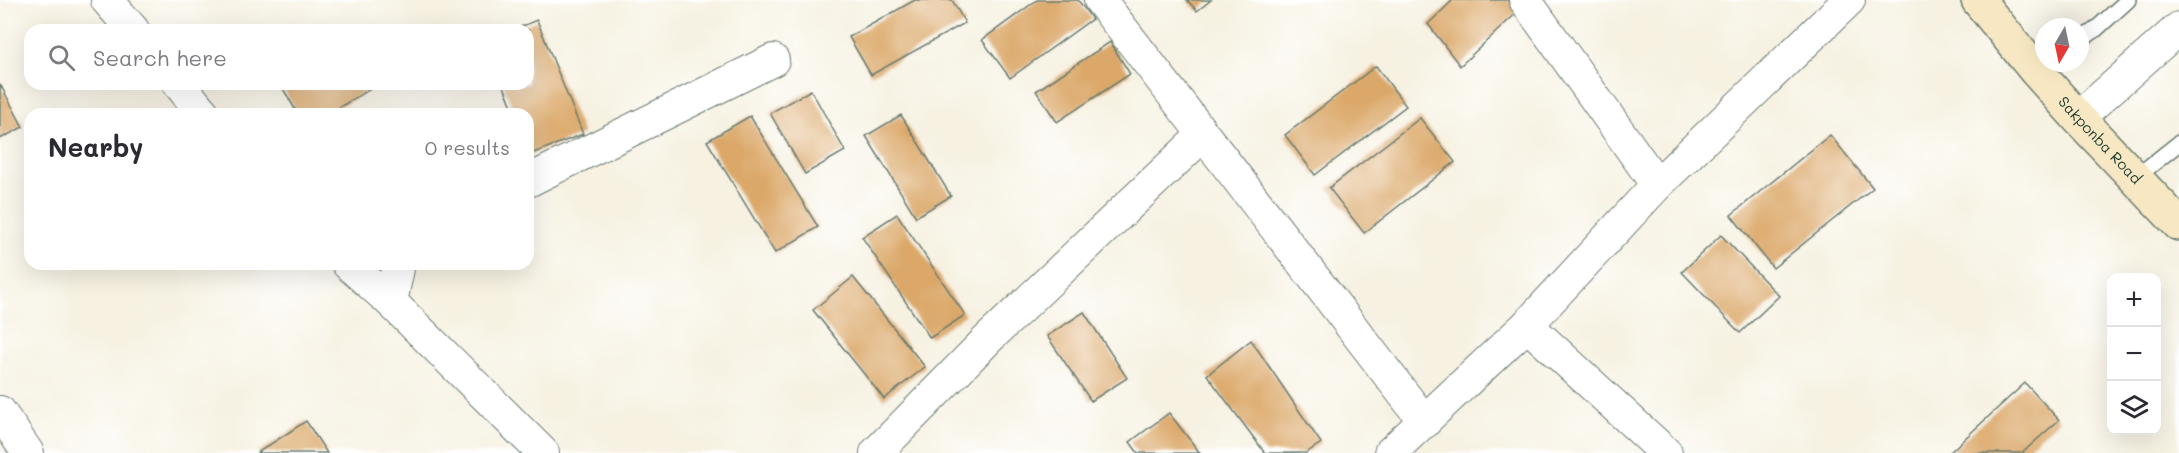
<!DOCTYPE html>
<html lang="en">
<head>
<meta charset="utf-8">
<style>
  body { margin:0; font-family:Mali,sans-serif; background:#f7f7f7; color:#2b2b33 }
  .controls { position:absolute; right:18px; bottom:18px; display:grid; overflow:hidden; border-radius:12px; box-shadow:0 6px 24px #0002 }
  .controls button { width:54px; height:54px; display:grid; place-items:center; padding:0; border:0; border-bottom:2px solid #e1e1e2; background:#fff; color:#2b2b33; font:30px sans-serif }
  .compass { position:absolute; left:2035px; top:18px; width:54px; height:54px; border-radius:50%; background:#fff; box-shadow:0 6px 24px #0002; rotate:189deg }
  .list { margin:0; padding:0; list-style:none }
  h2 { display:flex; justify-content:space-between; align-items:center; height:78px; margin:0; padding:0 24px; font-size:26px }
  h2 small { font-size:20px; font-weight:400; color:#7c7c81 }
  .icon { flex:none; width:33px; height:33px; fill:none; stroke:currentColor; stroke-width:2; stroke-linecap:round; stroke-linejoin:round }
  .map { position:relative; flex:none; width:2179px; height:453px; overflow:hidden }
  .search { position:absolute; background:#fff; box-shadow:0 6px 24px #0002; left:24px; top:24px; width:510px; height:66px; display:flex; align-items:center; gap:15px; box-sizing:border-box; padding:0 21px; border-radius:18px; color:#7c7c81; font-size:22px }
  .panel { position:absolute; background:#fff; box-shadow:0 6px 24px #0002; left:24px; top:108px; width:510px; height:162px; border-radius:18px }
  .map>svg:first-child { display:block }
  .building { fill:#dba869 }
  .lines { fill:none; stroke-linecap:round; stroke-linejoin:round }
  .lane-casing { stroke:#6a7c71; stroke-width:18 }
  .street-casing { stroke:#6a7c71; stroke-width:34 }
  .secondary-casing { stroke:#6a7c71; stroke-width:36 }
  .lane { stroke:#fff; stroke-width:15 }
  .street { stroke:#fff; stroke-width:32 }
  .secondary { stroke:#f7e8c3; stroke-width:33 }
  .labels { text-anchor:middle; stroke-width:6; stroke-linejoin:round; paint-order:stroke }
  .street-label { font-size:15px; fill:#1f3d34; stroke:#fff }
</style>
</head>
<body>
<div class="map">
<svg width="2179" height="453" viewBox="0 0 2179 453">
  <rect width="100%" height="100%" fill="#fff"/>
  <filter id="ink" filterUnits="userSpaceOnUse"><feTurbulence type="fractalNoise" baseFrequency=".0167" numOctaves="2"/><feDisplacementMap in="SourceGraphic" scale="12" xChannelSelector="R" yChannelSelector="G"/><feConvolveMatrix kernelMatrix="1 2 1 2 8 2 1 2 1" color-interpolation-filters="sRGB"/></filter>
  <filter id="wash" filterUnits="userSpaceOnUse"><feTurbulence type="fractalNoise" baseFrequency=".008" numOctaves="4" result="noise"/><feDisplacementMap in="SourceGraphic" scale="24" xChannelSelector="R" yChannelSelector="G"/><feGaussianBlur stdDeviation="1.35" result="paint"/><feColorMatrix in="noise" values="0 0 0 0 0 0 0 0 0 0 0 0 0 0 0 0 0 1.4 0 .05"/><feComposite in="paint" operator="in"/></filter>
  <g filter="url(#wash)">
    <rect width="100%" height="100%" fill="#f6f1e1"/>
    <g id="blocks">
      <g class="building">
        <polygon points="915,0 952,0 965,23 871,75 849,37"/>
        <polygon points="1037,0 1078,0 1092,19 1010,78 982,40"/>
        <polygon points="1187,0 1211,0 1197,11"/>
        <polygon points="1453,0 1519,0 1524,6 1460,66 1428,24"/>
        <polygon points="537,20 583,134 531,154 528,146 528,114 515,114 503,84 528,84 528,30 513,30"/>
        <polygon points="1110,42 1130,74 1057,122 1036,91"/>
        <polygon points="1376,66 1406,106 1315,175 1285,135"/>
        <polygon points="0,84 23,127 0,139"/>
        <polygon points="287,84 379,84 328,114 298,114 282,87"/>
        <polygon points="811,90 845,151 805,174 770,113"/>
        <polygon points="901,115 951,196 916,217 866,136"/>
        <polygon points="750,116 818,227 775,253 707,141"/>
        <polygon points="1420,118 1455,162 1364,233 1329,188"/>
        <polygon points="1830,135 1873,188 1773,268 1731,215"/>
        <polygon points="897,214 965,315 930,338 862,237"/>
        <polygon points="1721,235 1779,296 1740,333 1682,272"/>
        <polygon points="853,277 925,367 884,399 813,310"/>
        <polygon points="1084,312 1127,378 1091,401 1047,336"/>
        <polygon points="1251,340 1321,443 1306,453 1265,453 1207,375"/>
        <polygon points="2025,383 2059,420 2022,453 1949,453"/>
        <polygon points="1169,413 1200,453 1138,453 1130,442"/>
        <polygon points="306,421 327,453 257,453"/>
      </g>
    </g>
  </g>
  <g filter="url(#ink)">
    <use href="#blocks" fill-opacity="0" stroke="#6a7c71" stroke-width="1.5"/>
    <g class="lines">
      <g class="lane-casing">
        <g id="lane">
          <polyline points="2080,40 2095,30 2128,0"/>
          <polyline points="2135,178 2179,143"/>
        </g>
      </g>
      <g class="street-casing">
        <g id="street">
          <polyline points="107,0 133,30"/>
          <polyline points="1100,0 1425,422"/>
          <polyline points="1525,0 1657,185"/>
          <polyline points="179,84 204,114"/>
          <polyline points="2078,118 2179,28"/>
          <polyline points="528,181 773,60"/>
          <polyline points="348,264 391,302 543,453"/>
          <polyline points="391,302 399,264"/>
          <polyline points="1527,325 1666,453"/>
          <polyline points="0,412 28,453"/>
          <polyline points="876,453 987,340 1203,135"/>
          <polyline points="1390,453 1527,325 1657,185 1849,0"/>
        </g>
      </g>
      <g class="secondary-casing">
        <g id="secondary">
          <path id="s1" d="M 1978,0 L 2036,71 L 2078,118 L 2179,224"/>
        </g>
      </g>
      <use href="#lane" class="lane"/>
      <use href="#street" class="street"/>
      <use href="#secondary" class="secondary"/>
    </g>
  </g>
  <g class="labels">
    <g class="street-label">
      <text dy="5" stroke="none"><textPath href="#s1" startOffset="186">Sakponba Road</textPath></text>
    </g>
  </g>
</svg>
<div class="controls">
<button>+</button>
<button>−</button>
<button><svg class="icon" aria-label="layers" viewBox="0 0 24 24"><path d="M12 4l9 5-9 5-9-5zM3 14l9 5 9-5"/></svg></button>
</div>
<svg class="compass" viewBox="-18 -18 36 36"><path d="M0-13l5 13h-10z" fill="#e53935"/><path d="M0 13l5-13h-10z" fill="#7c7c81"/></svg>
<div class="search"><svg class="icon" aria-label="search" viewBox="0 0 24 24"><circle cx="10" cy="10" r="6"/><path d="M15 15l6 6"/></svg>Search here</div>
<section class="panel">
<h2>Nearby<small>0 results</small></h2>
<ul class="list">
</ul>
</section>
</div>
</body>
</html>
